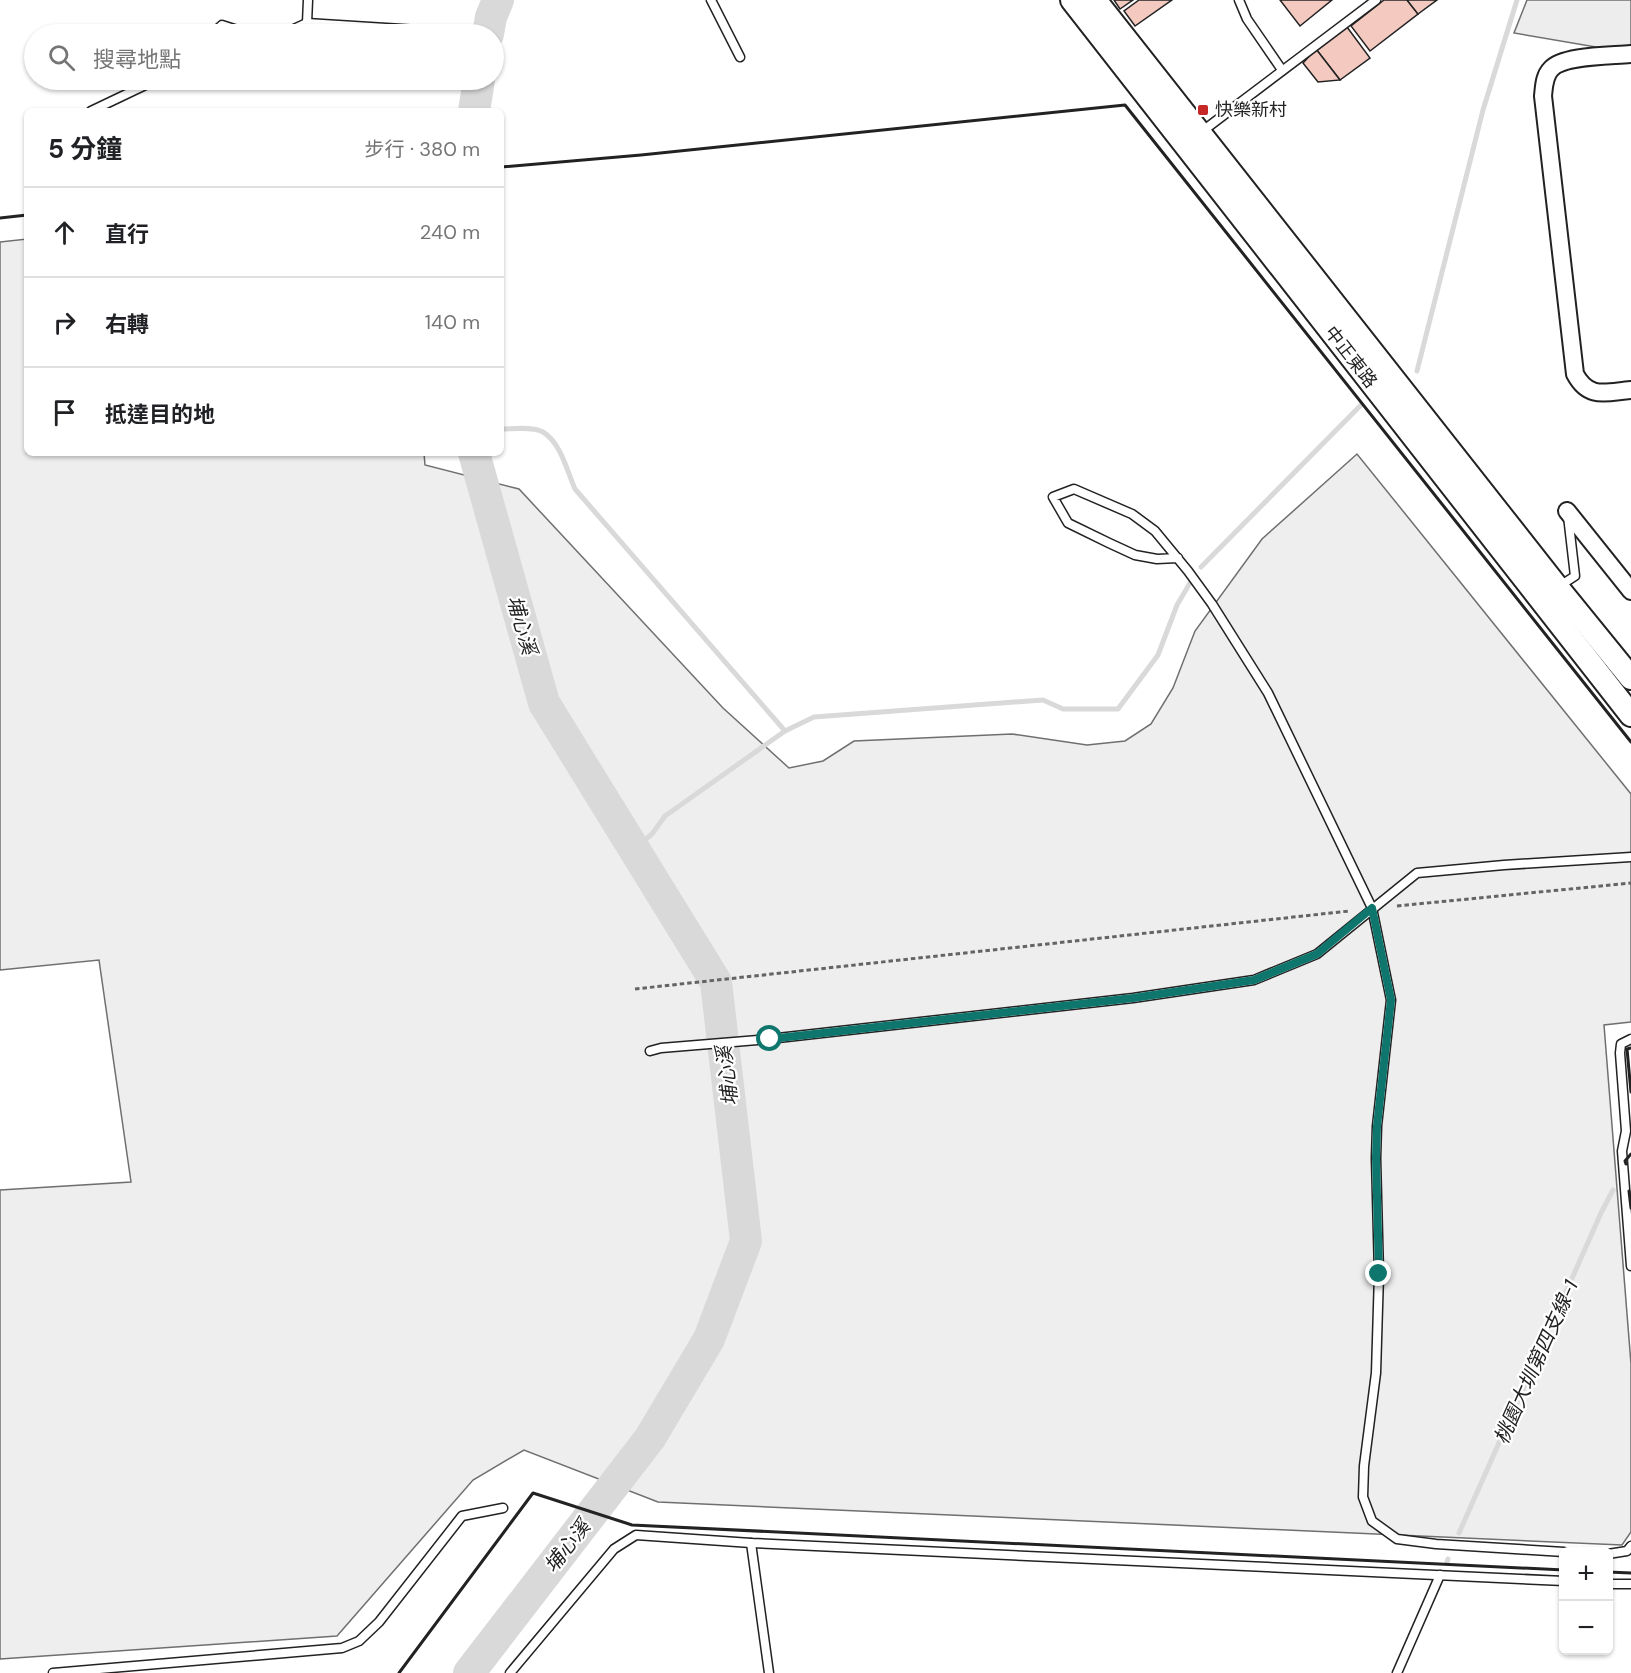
<!DOCTYPE html>
<html lang="zh-TW">
<head>
<meta charset="utf-8">
<style>
  body { margin:0; font-family:"DM Sans","Noto Sans TC",sans-serif; background:#f2f2f2; color:#202124 }
  .controls { position:absolute; right:18px; bottom:18px; display:grid; overflow:hidden; border-radius:9px; box-shadow:0 2px 4px #0004 }
  .controls button { width:54px; height:54px; display:grid; place-items:center; padding:0; border:0; border-bottom:2px solid #e0e0e0; background:#fff; color:#202124; font:30px sans-serif }
  .stop { position:absolute; width:18px; height:18px; margin:-14px; border:4px solid #0f766e; border-radius:50%; background:#fff }
  .stop.end { background:#0f766e; border-color:#fff; box-shadow:0 2px 6px #0008 }
  .list { margin:0; padding:0; list-style:none }
  h2 { display:flex; justify-content:space-between; align-items:center; height:78px; margin:0; padding:0 24px; font-size:26px }
  h2 small { font-size:20px; font-weight:400; color:#757577 }
  .list li { display:grid; grid-template-columns:39px 1fr auto; gap:18px; align-items:center; box-sizing:border-box; height:90px; padding:0 24px; border-top:2px solid #e0e0e0 }
  .list b { display:block; font-size:22px; white-space:nowrap }
  .list em { font-size:20px; font-style:normal; color:#757577 }
  .icon { flex:none; width:33px; height:33px; fill:none; stroke:currentColor; stroke-width:2; stroke-linecap:round; stroke-linejoin:round }
  .map { position:relative; flex:none; width:1631px; height:1673px; overflow:hidden }
  .search { position:absolute; background:#fff; box-shadow:0 2px 4px #0004; left:24px; top:24px; width:480px; height:66px; display:flex; align-items:center; gap:15px; box-sizing:border-box; padding:0 21px; border-radius:33px; color:#757577; font-size:22px }
  .panel { position:absolute; background:#fff; box-shadow:0 2px 4px #0004; left:24px; top:108px; width:480px; height:348px; border-radius:9px }
  .map>svg:first-child { display:block }
  .green { fill:#eee; stroke:#6f6f6f; stroke-width:1.5 }
  .parking { fill:#ededed; stroke:#6f6f6f; stroke-width:1.5 }
  .lines { fill:none; stroke-linecap:round; stroke-linejoin:round }
  .stream { stroke:#d9d9d9; stroke-width:5 }
  .river { stroke:#d9d9d9; stroke-width:32 }
  .building { fill:#f3c9c0; stroke:#222; stroke-width:1.5 }
  .lane-casing { stroke:#222; stroke-width:11 }
  .street-casing { stroke:#222; stroke-width:20 }
  .secondary-casing { stroke:#222; stroke-width:26 }
  .path { stroke:#646464; stroke-width:3; stroke-dasharray:4.5 3; stroke-linecap:butt }
  .lane { stroke:#fff; stroke-width:8 }
  .street { stroke:#fff; stroke-width:16 }
  .secondary { stroke:#fff; stroke-width:22 }
  .fence { stroke:#222; stroke-width:1.5; stroke-dasharray:8 3; stroke-linecap:butt }
  .wall { stroke:#222; stroke-width:3 }
  .route { stroke:#0f766e; stroke-width:8 }
  .poi-dot { fill:#c62828; stroke:#fff; stroke-width:2 }
  .labels { text-anchor:middle; stroke-width:4.5; stroke-linejoin:round; paint-order:stroke }
  .poi-label { font-size:18px; fill:#222; stroke:#fff; text-anchor:start }
  .street-label { font-size:18px; fill:#222; stroke:#fff }
  .water-label { font-size:20px; font-style:italic; fill:#222; stroke:#fff }
</style>
</head>
<body>
<div class="map">
<svg width="1631" height="1673" viewBox="0 0 1631 1673">
  <rect width="100%" height="100%" fill="#fff"/>
  <polygon class="green" points="27,239 27,453 424,453 425,465 519,489 723,708 789,768 823,761 854,741 1012,734 1087,745 1125,741 1151,724 1173,688 1195,631 1262,539 1357,454 1631,794 1631,1022 1604,1025 1631,1364 1631,1532 1622,1545 658,1502 524,1450 473,1480 337,1636 0,1659 0,1190 131,1182 99,960 0,970 0,242"/>
  <polygon class="parking" points="1527,0 1631,0 1631,53 1514,33"/>
  <g class="lines">
    <g class="stream">
      <polyline points="1417,371 1483,110 1517,0"/>
      <path d="M 501,429 C 513,429 533,426 543,432 C 561,443 567,471 575,489 L 785,731"/>
      <polyline points="1201,567 1361,405"/>
      <polyline points="634,849 652,834 665,816 785,731 814,717 1043,700 1063,709 1118,709 1158,655 1177,605 1190,583"/>
      <polyline points="1459,1533 1601,1213 1613,1190"/>
      <polyline points="1447,1562 1448,1559"/>
    </g>
    <g class="river">
      <polyline points="488,34 491,17 498,0"/>
      <polyline points="474,111 479,80"/>
      <polyline points="469,1673 650,1438 709,1339 746,1241 716,982 544,703 474,453"/>
    </g>
  </g>
  <g class="building">
    <polygon points="1114,0 1133,0 1120,9"/>
    <polygon points="1139,0 1172,0 1135,26 1124,11"/>
    <polygon points="1280,0 1332,0 1300,26"/>
    <polygon points="1384,0 1407,0 1418,14 1370,51 1351,26"/>
    <polygon points="1407,0 1437,0 1418,14"/>
    <polygon points="1347,27 1370,58 1340,80 1316,49"/>
    <polygon points="1316,49 1340,80 1318,82 1303,63"/>
  </g>
  <g class="lines">
    <g class="lane-casing">
      <g id="lane">
        <polyline points="711,0 740,57"/>
        <polyline points="1239,0 1247,19 1282,70"/>
        <polyline points="307,23 308,0"/>
        <polyline points="212,34 222,25 250,34"/>
        <polyline points="283,34 307,23 418,30"/>
        <polyline points="91,111 156,80"/>
        <polyline points="1200,133 1376,0"/>
        <polyline points="1178,558 1157,559 1135,555 1109,543 1068,523 1053,497 1074,489 1132,514 1155,531 1188,571 1212,604 1268,693 1372,908 1391,1000 1377,1126 1376,1158 1379,1274 1376,1373 1364,1466 1363,1497 1372,1521 1397,1539 1436,1544 1564,1552"/>
        <polyline points="1558,587 1575,576 1568,516"/>
        <polyline points="1631,1039 1621,1044 1620,1053 1626,1131 1622,1151 1631,1266"/>
        <polyline points="650,1051 661,1048 769,1039 1133,998 1254,980 1317,954 1417,873 1504,865 1631,857"/>
        <polyline points="751,1543 769,1673"/>
        <polyline points="1608,1554 1627,1551 1631,1546"/>
        <polyline points="1608,1584 1631,1584"/>
        <polyline points="53,1673 342,1648 359,1641 379,1622 462,1516 503,1508"/>
        <polyline points="510,1673 614,1549 636,1535 751,1543 1564,1581"/>
        <polyline points="1397,1673 1440,1575"/>
      </g>
    </g>
    <g class="street-casing">
      <g id="street">
        <path d="M 1631,54 C 1612,56 1563,55 1551,69 C 1544,76 1544,87 1543,96 L 1575,374 C 1589,400 1606,392 1631,390"/>
        <polyline points="1567,511 1631,591"/>
      </g>
    </g>
    <g class="secondary-casing">
      <g id="secondary">
        <polyline points="1072,0 1631,715"/>
        <polyline points="1095,0 1558,588 1631,678"/>
      </g>
    </g>
    <g class="path">
      <polyline points="1397,906 1631,883"/>
      <polyline points="635,989 1349,911"/>
    </g>
    <use href="#lane" class="lane"/>
    <use href="#street" class="street"/>
    <use href="#secondary" class="secondary"/>
    <polyline class="fence" points="1631,1081 1631,1082"/>
    <g class="wall">
      <polyline points="501,167 641,155 1125,105 1631,742"/>
      <polyline points="0,218 27,215"/>
      <polyline points="1631,1048 1627,1049 1631,1092"/>
      <polyline points="1626,1164 1625,1161 1631,1154"/>
      <polyline points="1629,1191 1631,1208"/>
      <polyline points="1608,1572 1631,1573"/>
      <polyline points="399,1673 533,1493 632,1525 1564,1570"/>
    </g>
  </g>
  <g class="lines">
    <polyline class="route" points="770,1039 1133,998 1254,980 1317,954 1372,908 1391,1000 1377,1126 1376,1158 1379,1274"/>
  </g>
  <rect class="poi-dot" x="1197" y="104" width="12" height="12" rx="3"/>
  <g class="labels">
    <g class="poi-label">
      <text x="1215" y="116">快樂新村</text>
    </g>
    <g class="street-label">
      <text transform="translate(1351 357) rotate(52)" y="6">中正東路</text>
    </g>
    <g class="water-label">
      <text transform="translate(522 625) rotate(74)" y="7">埔心溪</text>
      <text transform="translate(727 1076) rotate(-97)" y="7">埔心溪</text>
      <text transform="translate(1536 1362) rotate(-66)" y="7">桃園大圳第四支線-1</text>
      <text transform="translate(567 1546) rotate(-52)" y="7">埔心溪</text>
    </g>
  </g>
</svg>
<div class="controls">
<button>+</button>
<button>−</button>
</div>
<div class="stop" style="left:770px;top:1039px"></div>
<div class="stop end" style="left:1379px;top:1274px"></div>
<div class="search"><svg class="icon" aria-label="search" viewBox="0 0 24 24"><circle cx="10" cy="10" r="6"/><path d="M15 15l6 6"/></svg>搜尋地點</div>
<section class="panel">
<h2>5 分鐘<small>步行 · 380 m</small></h2>
<ul class="list">
<li><svg class="icon" aria-label="ahead" viewBox="0 0 24 24"><path d="M12 20V5M6 11l6-6 6 6"/></svg><div><b>直行</b></div><em>240 m</em></li>
<li><svg class="icon" aria-label="right" viewBox="0 0 24 24"><path d="M7 20v-9h11M14 6l5 5-5 5"/></svg><div><b>右轉</b></div><em>140 m</em></li>
<li><svg class="icon" aria-label="arrive" viewBox="0 0 24 24"><path d="M6 21V4h12l-3 4 3 4H6"/></svg><div><b>抵達目的地</b></div></li>
</ul>
</section>
</div>
</body>
</html>
